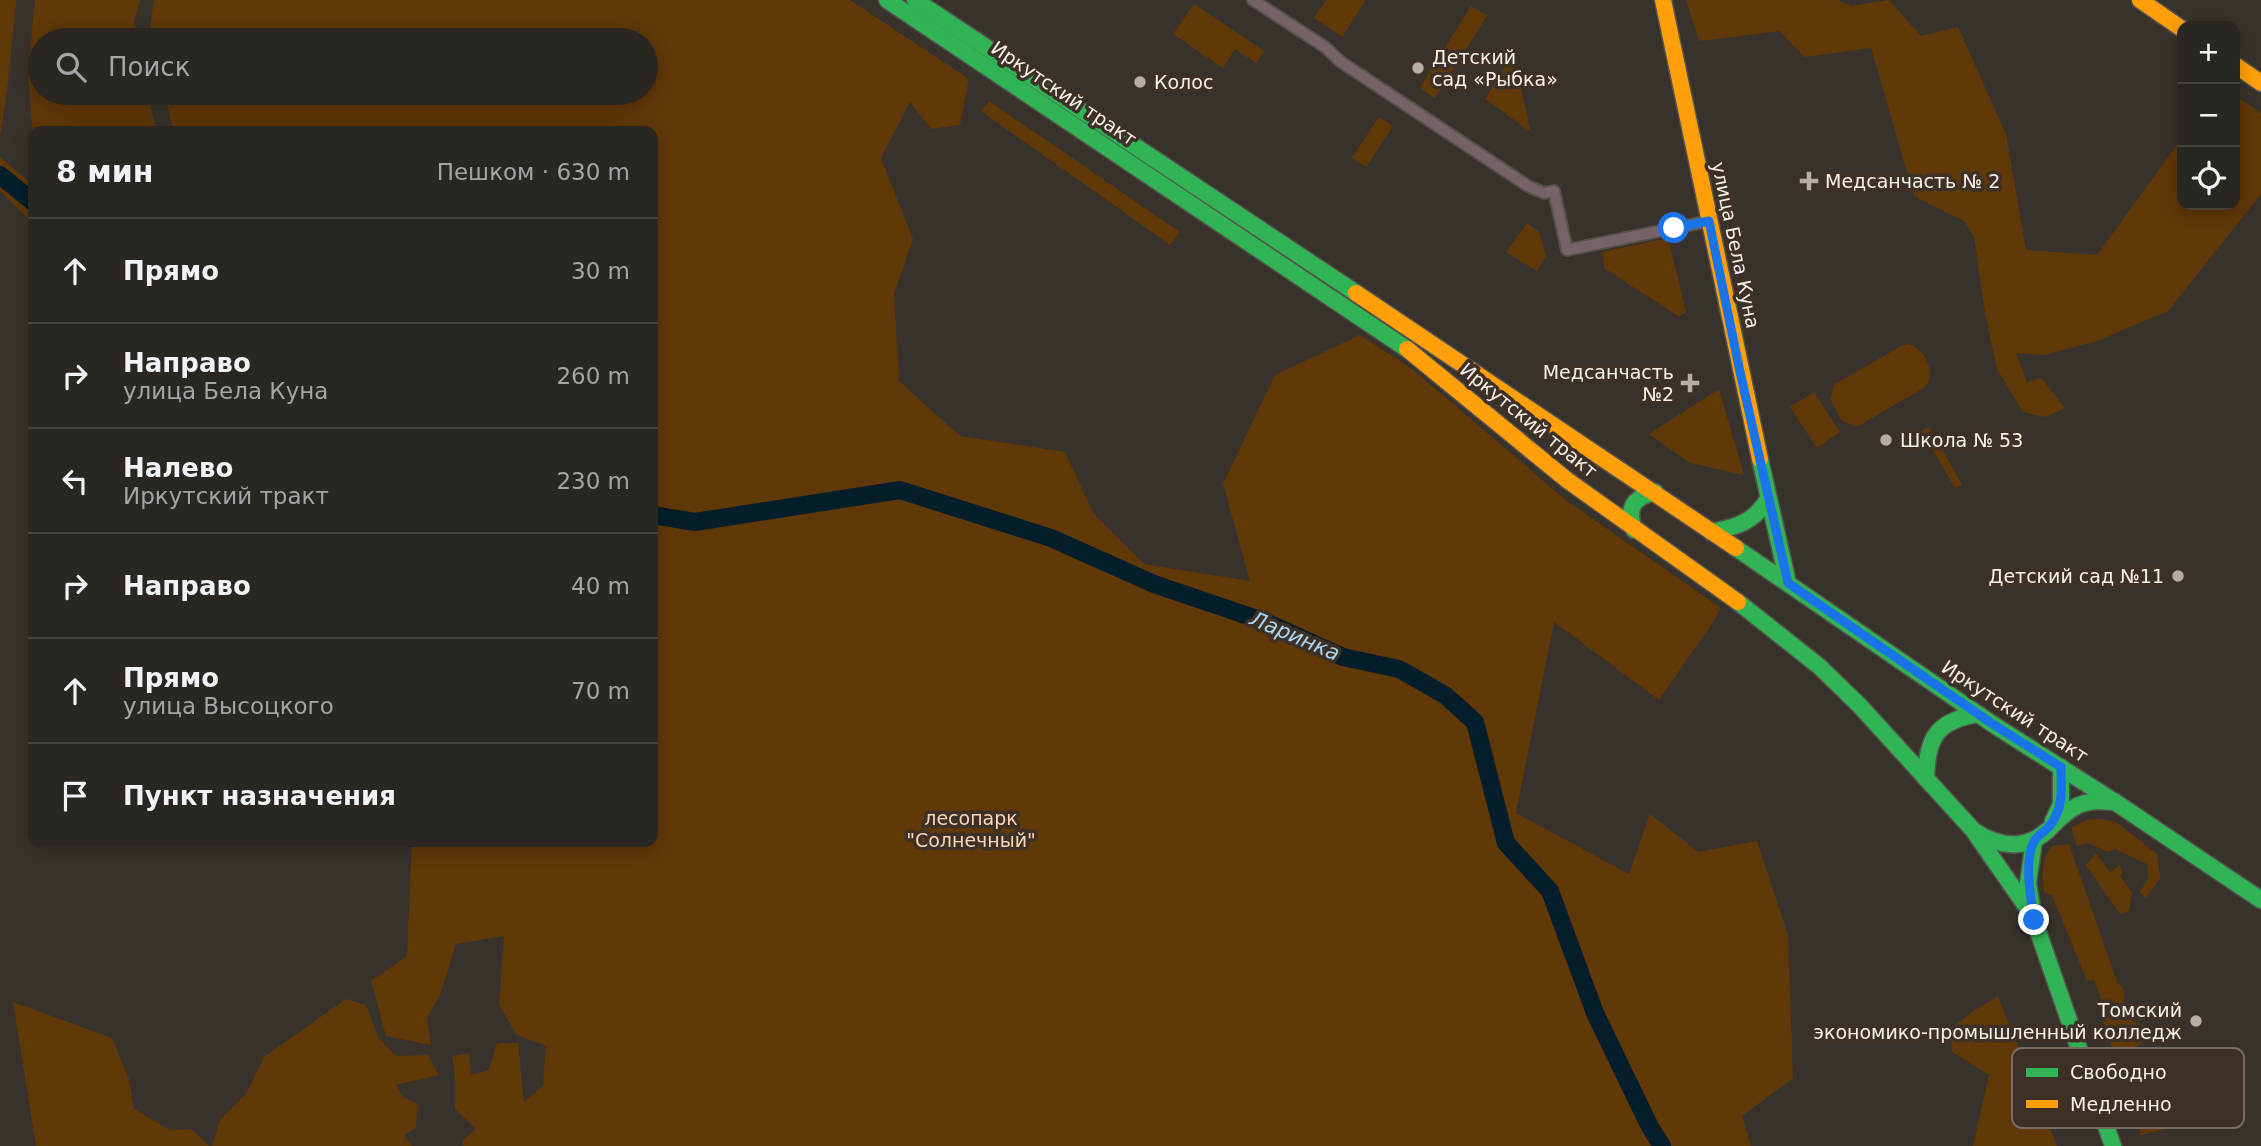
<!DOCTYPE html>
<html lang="ru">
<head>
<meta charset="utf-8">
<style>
  body { margin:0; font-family:"DejaVu Sans",sans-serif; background:#36322e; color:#f1f3f6 }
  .controls { position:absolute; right:21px; top:21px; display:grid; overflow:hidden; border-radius:14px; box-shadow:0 4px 18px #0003 }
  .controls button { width:63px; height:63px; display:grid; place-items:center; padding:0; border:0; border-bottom:2px solid #46433f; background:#2a2621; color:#f1f3f6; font:35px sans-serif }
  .stop { position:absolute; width:21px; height:21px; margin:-16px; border:5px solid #1a73e8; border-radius:50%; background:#fff }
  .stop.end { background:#1a73e8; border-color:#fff; box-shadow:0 2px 7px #0008 }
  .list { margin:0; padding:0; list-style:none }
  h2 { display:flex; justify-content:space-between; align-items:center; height:91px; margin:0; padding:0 28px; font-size:30px }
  h2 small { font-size:23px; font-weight:400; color:#a5a5a5 }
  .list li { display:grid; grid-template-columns:46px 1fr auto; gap:21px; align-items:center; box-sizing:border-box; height:105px; padding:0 28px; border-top:2px solid #46433f }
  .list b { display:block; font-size:26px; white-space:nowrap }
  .list p { margin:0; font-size:23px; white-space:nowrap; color:#a5a5a5 }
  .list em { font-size:23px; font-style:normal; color:#a5a5a5 }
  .icon { flex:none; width:38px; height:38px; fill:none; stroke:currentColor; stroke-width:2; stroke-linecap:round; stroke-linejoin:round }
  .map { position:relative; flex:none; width:2261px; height:1146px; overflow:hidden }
  .search { position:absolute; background:#2a2621; box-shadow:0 4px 18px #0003; left:28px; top:28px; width:630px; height:77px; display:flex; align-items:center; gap:18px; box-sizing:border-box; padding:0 24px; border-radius:38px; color:#a5a5a5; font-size:26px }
  .panel { position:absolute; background:#2a2621; box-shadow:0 4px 18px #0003; left:28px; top:126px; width:630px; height:721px; border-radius:14px }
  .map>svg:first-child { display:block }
  .green { fill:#613808 }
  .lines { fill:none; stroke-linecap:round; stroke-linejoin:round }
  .river { stroke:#051e2c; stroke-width:18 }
  .street-casing { stroke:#56514b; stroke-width:14 }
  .fast-casing { stroke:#56514b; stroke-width:19 }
  .slow-casing { stroke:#56514b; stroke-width:19 }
  .street { stroke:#776367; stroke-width:10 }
  .fast { stroke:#30b455; stroke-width:16 }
  .slow { stroke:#ff9f0a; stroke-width:16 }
  .route { stroke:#1a73e8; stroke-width:9 }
  .poi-dot { fill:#b5afa8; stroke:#3d3127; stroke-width:2.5 }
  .labels { text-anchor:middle; stroke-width:7; stroke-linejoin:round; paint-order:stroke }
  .poi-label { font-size:19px; fill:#f9f2eb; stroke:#3d3127; text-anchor:start }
  .street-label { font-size:19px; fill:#f9f2eb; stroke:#3d3127 }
  .park-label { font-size:19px; fill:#fdd6b5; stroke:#3d3127 }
  .water-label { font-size:21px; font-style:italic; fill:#abd7f4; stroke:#3d3127 }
  .key { fill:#3d3127; stroke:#756b62; stroke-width:2 }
  .key-label { font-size:19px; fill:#f9f2eb }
</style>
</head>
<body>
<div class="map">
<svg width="2261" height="1146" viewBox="0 0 2261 1146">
  <rect width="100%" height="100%" fill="#38322c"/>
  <g class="green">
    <polygon points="0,0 16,0 8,83 0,137"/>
    <polygon points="35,0 140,0 134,21 137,40 40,40 40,93 147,93 156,131 33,131 33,138 28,71"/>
    <polygon points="154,0 850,0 969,79 960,125 931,129 910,102 881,158 913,239 894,294 899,381 960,436 1065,452 1093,513 1144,564 1250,581 1223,484 1275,375 1360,335 1412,369 1567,501 1721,608 1711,625 1659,700 1554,622 1516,813 1629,874 1650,814 1698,852 1757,841 1788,935 1793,1078 1742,1116 1751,1146 463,1146 463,1140 476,1129 455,1109 455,1076 452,1056 469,1053 471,1075 489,1070 497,1043 518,1043 524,1102 543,1086 546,1046 517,1035 499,1005 504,936 456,944 440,995 427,1018 431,1045 386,1036 371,981 407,956 412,842 653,842 653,131 173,131 165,93 646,93 646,40 153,40 150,26"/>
    <polygon points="1326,0 1366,0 1342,37 1314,18"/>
    <polygon points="1686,0 1838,0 1851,6 1889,0 1921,36 1958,27 2006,134 2026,250 2097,255 2182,138 2182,205 2235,205 2235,96 2261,113 2261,194 2168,311 2097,341 2044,355 2016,353 2027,382 2041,378 2065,408 2046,417 2023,412 1997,369 1985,313 1974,236 1964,221 1914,196 1871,48 1804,57 1780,31 1699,41"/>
    <polygon points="1194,4 1264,51 1256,63 1235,49 1223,68 1173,34"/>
    <polygon points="1471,6 1487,16 1435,98 1420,88"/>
    <polygon points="1513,55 1531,132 1485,99"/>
    <polygon points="989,101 1180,232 1170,245 981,111"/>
    <polygon points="1379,117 1393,126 1366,167 1352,158"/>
    <polygon points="0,157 33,185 33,223 0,191"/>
    <polygon points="1527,223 1539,232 1546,256 1537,271 1506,252"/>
    <polygon points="1668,238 1686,312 1679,317 1604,268 1602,252"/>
    <path d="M 1909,344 C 1925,349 1935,371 1927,386 L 1857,427 L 1841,420 L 1830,398 L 1835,384 L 1903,345 Z"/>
    <polygon points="1719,389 1744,475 1690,463 1649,434"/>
    <polygon points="1814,392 1840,432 1817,448 1790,407"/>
    <polygon points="1929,427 1962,484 1955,488 1922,431"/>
    <polygon points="2101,819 2116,822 2157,854 2160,878 2146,898 2140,892 2148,879 2147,864 2115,849 2107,852 2089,843 2077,846 2071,828 2087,820"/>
    <path d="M 2069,844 L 2117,982 L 2124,989 L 2124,1011 L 2135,1021 L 2143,1042 L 2137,1046 L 2166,1129 L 2141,1135 L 2103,1020 L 2108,1017 L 2094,980 L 2087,981 L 2052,895 L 2044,892 C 2042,874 2041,861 2052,846 Z"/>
    <polygon points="2096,853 2110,872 2119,865 2123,872 2120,876 2132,892 2129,911 2120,914 2086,865"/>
    <polygon points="1998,996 2057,1146 1973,1146 1989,1075 1952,1052 1950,1030 1970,1013"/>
    <polygon points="346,999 366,1005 379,1039 397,1056 428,1055 439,1075 396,1085 403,1097 418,1104 416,1127 404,1136 412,1146 212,1146 220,1120 246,1094 264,1057"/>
    <polygon points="13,1002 112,1038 129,1079 134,1109 170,1130 191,1129 209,1146 36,1146"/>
  </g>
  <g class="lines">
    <g class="river">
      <polyline points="0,175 33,202"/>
      <polyline points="653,515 695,522 900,490 1051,538 1154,584 1263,621 1343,657 1399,669 1445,695 1475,722 1506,843 1550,891 1595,1013 1650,1127 1662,1146"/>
    </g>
    <g class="street-casing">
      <polyline id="street" points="1253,0 1325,47 1341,62 1528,186 1544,193 1554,191 1567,250 1709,221"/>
    </g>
    <g class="fast-casing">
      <g id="fast">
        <polyline points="887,0 1407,349"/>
        <polyline points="915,0 1356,293"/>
        <polyline points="1760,459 1788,583"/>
        <path d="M 1634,530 C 1627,508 1632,498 1655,492"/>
        <path d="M 1711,532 C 1737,527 1754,522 1768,499"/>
        <polyline points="1736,548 1991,723 2115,802 2261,900"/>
        <path d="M 1738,602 L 1820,667 L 1860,706 L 1974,831 C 1999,847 2025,851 2048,830 C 2057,821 2066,811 2077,806 C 2089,800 2102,801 2115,802"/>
        <path d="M 1926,779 C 1927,738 1936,721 1978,714"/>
        <polyline points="2053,821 2061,804 2061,767"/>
        <polyline points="1975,833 2030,912"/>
        <polyline points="2034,841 2028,883 2034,920 2113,1146"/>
      </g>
    </g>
    <g class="slow-casing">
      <g id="slow">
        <polyline points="1663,0 1760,459"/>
        <polyline points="2140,0 2182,29"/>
        <polyline points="2235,65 2261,83"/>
        <polyline points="1356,293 1736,548"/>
        <polyline points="1407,349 1567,480 1738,602"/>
      </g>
    </g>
    <use href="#street" class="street"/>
    <use href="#fast" class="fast"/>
    <use href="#slow" class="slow"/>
  </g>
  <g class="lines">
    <path class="route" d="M 1674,228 L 1709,221 L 1740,372 L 1788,583 L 1991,723 L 2061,767 C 2061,788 2064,807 2051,824 C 2047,830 2039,834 2035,840 C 2023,858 2031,899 2034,920"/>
  </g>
  <g class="poi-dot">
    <circle cx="1418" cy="68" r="7"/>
    <circle cx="1140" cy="82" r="7"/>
    <path d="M1805.5 170.5h7v7h7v7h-7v7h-7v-7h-7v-7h7z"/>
    <path d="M1686.5 372.5h7v7h7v7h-7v7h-7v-7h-7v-7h7z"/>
    <circle cx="1886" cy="440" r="7"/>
    <circle cx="2178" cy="576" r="7"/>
    <circle cx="2196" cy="1021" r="7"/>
  </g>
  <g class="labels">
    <g class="poi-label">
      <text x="1432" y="64">Детский<tspan x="1432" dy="22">сад «Рыбка»</tspan></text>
      <text x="1154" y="89">Колос</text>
      <text x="1825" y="188">Медсанчасть № 2</text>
      <text x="1674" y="379" text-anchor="end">Медсанчасть<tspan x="1674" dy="22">№2</tspan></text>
      <text x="1900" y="447">Школа № 53</text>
      <text x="2164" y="583" text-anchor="end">Детский сад №11</text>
      <text x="2182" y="1017" text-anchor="end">Томский<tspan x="2182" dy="22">экономико-промышленный колледж</tspan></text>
    </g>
    <g class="street-label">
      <text transform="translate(1064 93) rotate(34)" y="7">Иркутский тракт</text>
      <text transform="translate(1736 245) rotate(78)" y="7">улица Бела Куна</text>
      <text transform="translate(1529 420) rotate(39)" y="7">Иркутский тракт</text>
      <text transform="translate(2015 711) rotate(33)" y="7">Иркутский тракт</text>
    </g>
    <g class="park-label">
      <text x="971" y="825">лесопарк<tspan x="971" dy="22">"Солнечный"</tspan></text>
    </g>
    <g class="water-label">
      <text transform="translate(1295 636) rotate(23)" y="7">Ларинка</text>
    </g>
  </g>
  <rect x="2012" y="1048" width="232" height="80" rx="10" class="key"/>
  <rect x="2026" y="1068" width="32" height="9" fill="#30b455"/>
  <rect x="2026" y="1100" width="32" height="8" fill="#ff9f0a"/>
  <g class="key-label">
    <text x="2070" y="1079">Свободно</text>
    <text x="2070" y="1111">Медленно</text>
  </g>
</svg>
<div class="controls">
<button>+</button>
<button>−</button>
<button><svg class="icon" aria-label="locate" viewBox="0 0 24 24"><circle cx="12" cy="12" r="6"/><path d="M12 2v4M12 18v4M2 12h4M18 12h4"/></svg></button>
</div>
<div class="stop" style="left:1674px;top:228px"></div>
<div class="stop end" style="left:2034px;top:920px"></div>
<div class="search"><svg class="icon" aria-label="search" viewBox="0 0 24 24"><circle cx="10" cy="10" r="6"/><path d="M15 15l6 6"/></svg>Поиск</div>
<section class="panel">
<h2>8 мин<small>Пешком · 630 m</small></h2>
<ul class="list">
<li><svg class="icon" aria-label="ahead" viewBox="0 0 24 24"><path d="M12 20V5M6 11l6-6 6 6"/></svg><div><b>Прямо</b></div><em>30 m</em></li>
<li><svg class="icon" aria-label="right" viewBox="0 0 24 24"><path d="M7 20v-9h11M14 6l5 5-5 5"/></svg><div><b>Направо</b><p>улица Бела Куна</p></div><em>260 m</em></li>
<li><svg class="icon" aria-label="left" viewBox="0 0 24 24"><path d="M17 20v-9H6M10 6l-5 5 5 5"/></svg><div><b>Налево</b><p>Иркутский тракт</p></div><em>230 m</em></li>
<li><svg class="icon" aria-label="right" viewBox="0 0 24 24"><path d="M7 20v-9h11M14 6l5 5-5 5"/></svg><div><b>Направо</b></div><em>40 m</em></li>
<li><svg class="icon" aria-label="ahead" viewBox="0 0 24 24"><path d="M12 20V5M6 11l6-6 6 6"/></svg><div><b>Прямо</b><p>улица Высоцкого</p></div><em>70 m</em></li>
<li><svg class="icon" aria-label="arrive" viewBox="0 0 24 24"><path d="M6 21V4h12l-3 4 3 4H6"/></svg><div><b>Пункт назначения</b></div></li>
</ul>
</section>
</div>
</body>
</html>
